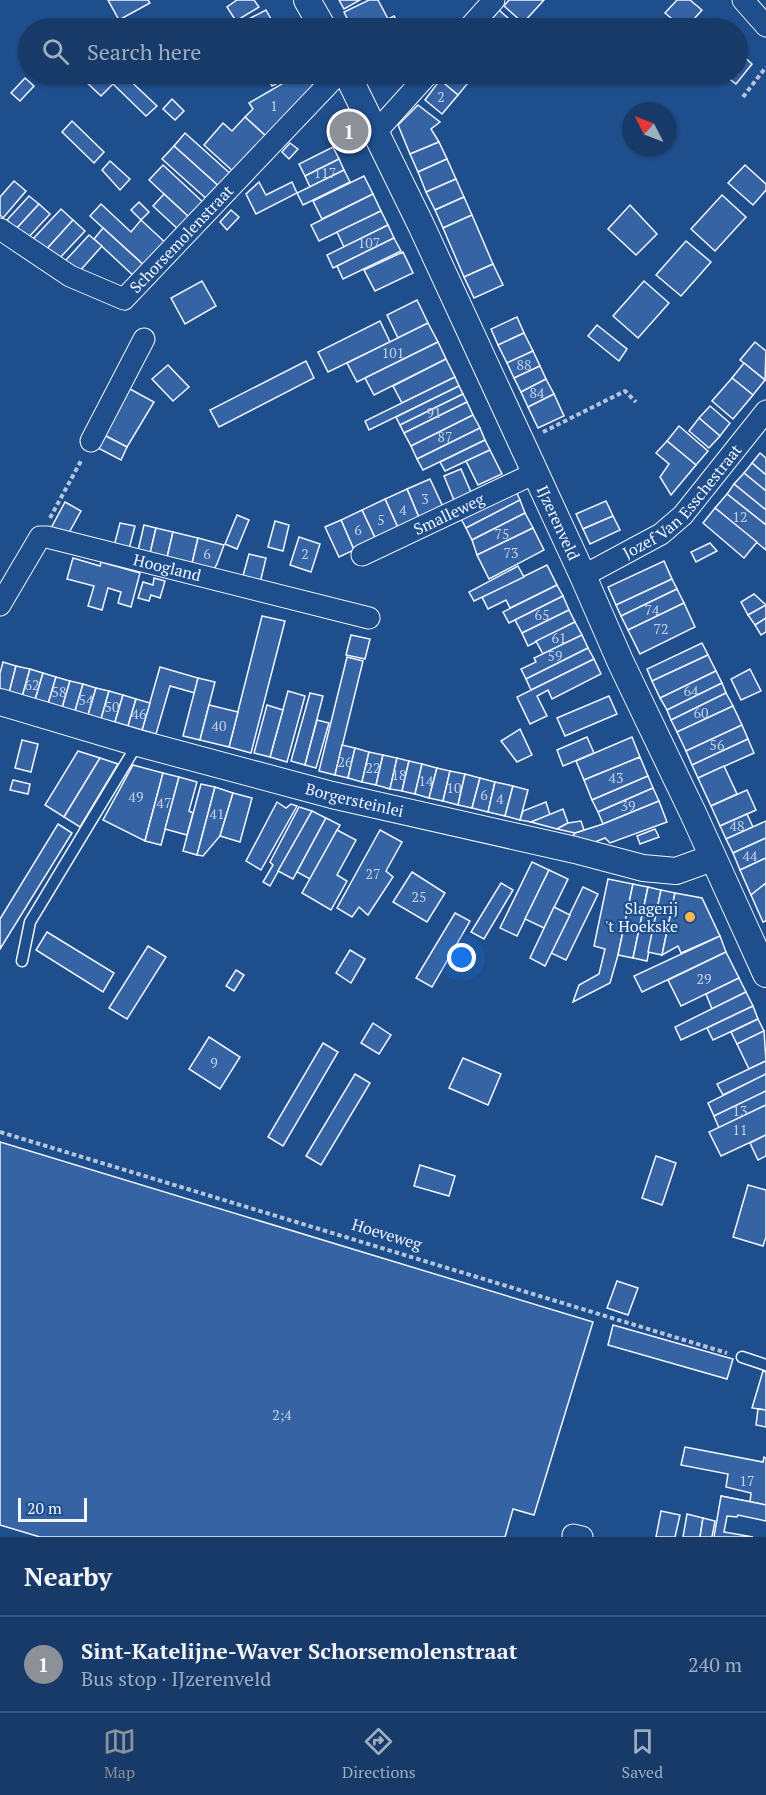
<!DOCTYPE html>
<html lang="en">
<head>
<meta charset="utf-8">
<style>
  body { margin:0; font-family:"PT Serif",serif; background:#20416f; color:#f1f3f6 }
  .compass { position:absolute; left:622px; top:102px; width:54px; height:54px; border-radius:50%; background:#173a69; box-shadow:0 2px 4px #0004; rotate:312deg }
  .scale { position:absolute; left:18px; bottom:15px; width:69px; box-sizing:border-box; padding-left:6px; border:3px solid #f2f6ff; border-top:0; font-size:16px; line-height:21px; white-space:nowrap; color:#f2f6ff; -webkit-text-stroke:4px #1f4e8c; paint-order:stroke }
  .you { position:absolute; left:462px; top:958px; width:21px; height:21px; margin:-15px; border:4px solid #fff; border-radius:50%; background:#1a73e8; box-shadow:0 0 0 9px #1a73e833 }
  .badge { display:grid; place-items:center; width:39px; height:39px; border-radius:50%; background:#8c9099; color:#fff; font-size:20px; font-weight:700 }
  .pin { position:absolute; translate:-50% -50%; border:3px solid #fff; box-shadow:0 2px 6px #0006 }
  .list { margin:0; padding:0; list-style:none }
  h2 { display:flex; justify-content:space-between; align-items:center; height:78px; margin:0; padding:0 24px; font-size:26px }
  h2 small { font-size:20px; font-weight:400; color:#9eadc0 }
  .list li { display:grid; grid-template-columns:39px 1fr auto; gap:18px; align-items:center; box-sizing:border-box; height:96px; padding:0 24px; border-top:2px solid #36547d }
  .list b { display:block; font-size:22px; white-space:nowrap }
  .list p { margin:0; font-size:20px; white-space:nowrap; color:#9eadc0 }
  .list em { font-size:20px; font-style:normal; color:#9eadc0 }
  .icon { flex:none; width:33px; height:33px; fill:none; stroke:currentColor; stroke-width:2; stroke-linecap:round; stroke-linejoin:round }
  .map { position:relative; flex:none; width:766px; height:1537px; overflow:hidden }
  .search { position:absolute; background:#173a69; box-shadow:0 2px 4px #0004; left:18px; right:18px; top:18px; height:66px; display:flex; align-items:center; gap:15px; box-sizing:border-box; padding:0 21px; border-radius:33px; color:#9eadc0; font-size:22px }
  .sheet { height:174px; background:#173a69 }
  nav { display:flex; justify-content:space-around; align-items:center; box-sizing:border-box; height:84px; border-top:2px solid #36547d; background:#173a69; font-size:16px; color:#9eadc0 }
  nav a { display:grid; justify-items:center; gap:3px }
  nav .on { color:#8c9099 }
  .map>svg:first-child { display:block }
  .building { fill:#3563a3; stroke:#f2f6ff; stroke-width:1.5 }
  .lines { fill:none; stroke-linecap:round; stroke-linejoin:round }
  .service-casing { stroke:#f2f6ff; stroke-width:13 }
  .minor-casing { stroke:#f2f6ff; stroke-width:23 }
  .tertiary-casing { stroke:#f2f6ff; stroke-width:28 }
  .path { stroke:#b3c4dc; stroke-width:4; stroke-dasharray:4.5 3; stroke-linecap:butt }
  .service { stroke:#1f4e8c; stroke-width:10 }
  .minor { stroke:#1f4e8c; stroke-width:21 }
  .tertiary { stroke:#1f4e8c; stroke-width:26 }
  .poi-dot { fill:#ffb74d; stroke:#1f4e8c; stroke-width:2 }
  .labels { text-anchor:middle; stroke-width:4.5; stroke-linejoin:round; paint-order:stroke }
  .number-label { font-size:14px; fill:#c3d1e8 }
  .street-label { font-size:16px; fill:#f2f6ff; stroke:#1f4e8c }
  .poi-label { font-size:16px; fill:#f2f6ff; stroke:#1f4e8c; text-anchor:end }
</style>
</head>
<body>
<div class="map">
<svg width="766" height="1537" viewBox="0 0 766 1537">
  <rect width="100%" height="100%" fill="#1f4e8c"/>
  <g class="building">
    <polygon points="108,0 148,0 150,3 119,20"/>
    <polygon points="237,0 254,0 259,7 236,21 227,7"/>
    <polygon points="339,0 360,0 344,9"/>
    <polygon points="369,0 378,0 388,19 369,28 352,28 344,12"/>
    <polygon points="509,0 544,0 523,23 504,6"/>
    <polygon points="677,0 690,0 702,10 686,28 683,28 665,13"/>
    <polygon points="266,10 275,26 270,28 241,28 239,24"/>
    <polygon points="499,10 516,25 513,28 488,28 486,26"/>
    <polygon points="394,16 401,28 373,28 372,27"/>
    <polygon points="738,51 752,64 736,84 723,74 738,74"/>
    <polygon points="85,74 123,74 157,106 146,116 113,84 101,96 81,77"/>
    <polygon points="265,74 295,74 272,86"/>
    <polygon points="299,74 306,74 314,87 268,138 245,117 253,109 249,103"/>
    <polygon points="446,74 469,74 473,77 458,95 440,80"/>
    <polygon points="25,78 34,86 20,101 11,93"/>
    <polygon points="440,80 458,95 442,114 425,100"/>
    <polygon points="172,99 184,111 175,120 163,109"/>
    <polygon points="418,105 440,122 431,129 439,142 410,154 398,125"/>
    <polygon points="245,117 268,138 236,174 204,145 223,123 232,131"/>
    <polygon points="72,121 104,152 94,163 62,132"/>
    <polygon points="185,133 233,176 222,189 174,146"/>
    <polygon points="439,142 447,159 418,172 410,154"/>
    <polygon points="290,143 298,149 289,159 282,152"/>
    <polygon points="174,146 222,189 210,202 162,159"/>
    <polygon points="333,147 339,159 305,176 299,164"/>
    <polygon points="339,159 344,170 310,187 305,176"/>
    <polygon points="447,159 456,179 426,192 418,172"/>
    <polygon points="110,161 130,179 120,190 102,170"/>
    <polygon points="163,165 205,204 191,219 149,180"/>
    <polygon points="745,165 766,184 766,190 753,205 728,183"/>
    <polygon points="344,170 350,182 303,205 297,193"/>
    <polygon points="364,176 373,194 322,219 313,201"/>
    <polygon points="456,179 464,197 435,210 426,192"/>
    <polygon points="14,181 26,191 3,218 0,215 0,197"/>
    <polygon points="259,182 266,195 292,182 297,193 256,214 246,194"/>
    <polygon points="164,194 191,219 180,231 153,206"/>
    <polygon points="373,194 381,211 319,241 311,225"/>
    <polygon points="722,195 746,217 715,251 691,229"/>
    <polygon points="29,196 39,204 16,229 7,220"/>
    <polygon points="464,197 472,215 443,228 435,210"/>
    <polygon points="139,202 149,212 141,220 131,210"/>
    <polygon points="39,204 50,214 27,239 16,229"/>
    <polygon points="101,204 131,232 141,220 168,245 147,268 90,216"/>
    <polygon points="630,205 657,234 636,255 608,229"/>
    <polygon points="61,209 73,220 44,252 32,240"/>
    <polygon points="231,210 239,217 227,230 220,222"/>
    <polygon points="381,211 388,225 344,247 337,232"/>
    <polygon points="472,215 493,264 464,277 443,228"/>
    <polygon points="73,220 85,231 56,262 44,252"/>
    <polygon points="388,225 394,238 333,268 327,255"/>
    <polygon points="103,228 147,268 137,279 94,239"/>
    <polygon points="89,235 102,246 78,273 65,261"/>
    <polygon points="394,238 401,251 343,279 337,266"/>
    <polygon points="686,241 711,262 681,296 656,275"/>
    <polygon points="403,252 413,273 375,291 364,270"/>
    <polygon points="493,264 503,285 474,298 464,277"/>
    <polygon points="202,281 216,306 185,324 171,298"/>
    <polygon points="644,281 669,303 638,338 613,316"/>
    <polygon points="417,300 428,323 398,338 387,315"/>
    <polygon points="517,317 524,333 498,345 491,329"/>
    <polygon points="380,321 390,342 328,372 318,352"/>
    <polygon points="428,323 438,342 357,382 347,363"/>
    <polygon points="597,325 627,349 619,361 588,336"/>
    <polygon points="524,333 533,351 507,363 498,345"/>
    <polygon points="438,342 446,359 374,395 365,378"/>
    <polygon points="755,342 766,351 765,380 740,360"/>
    <polygon points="533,351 540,366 514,378 507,363"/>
    <polygon points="446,359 455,377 402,403 393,386"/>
    <polygon points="306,361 314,378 219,427 210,410"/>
    <polygon points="744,363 765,380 753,395 732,378"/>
    <polygon points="168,365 189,387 173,401 152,379"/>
    <polygon points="540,366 546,379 521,392 514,378"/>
    <polygon points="455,377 459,386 369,430 365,421"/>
    <polygon points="732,378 753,395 733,419 712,401"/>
    <polygon points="546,379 554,394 528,407 521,392"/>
    <polygon points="459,386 463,394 400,425 396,417"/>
    <polygon points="130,389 154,402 127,447 104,435"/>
    <polygon points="463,394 467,402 404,433 400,425"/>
    <polygon points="554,394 564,416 538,428 528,407"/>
    <polygon points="467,402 473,415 411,446 404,433"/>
    <polygon points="710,406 730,423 720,436 699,418"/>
    <polygon points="473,415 480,428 417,459 411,446"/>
    <polygon points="699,418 720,436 709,448 689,431"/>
    <polygon points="679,426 708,451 696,465 667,441"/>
    <polygon points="480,428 485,440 423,470 417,459"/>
    <polygon points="104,435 127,447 121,460 98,448"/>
    <polygon points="485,440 490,450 445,471 440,462"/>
    <polygon points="667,441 696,465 671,495 660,477 669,464 656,453"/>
    <polygon points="490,450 502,474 478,485 466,461"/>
    <polygon points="760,453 766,458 766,475 752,463"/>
    <polygon points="752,463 766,475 766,491 744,473"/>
    <polygon points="461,469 473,497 456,505 444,476"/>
    <polygon points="744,473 766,491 766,510 734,484"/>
    <polygon points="430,479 444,509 420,520 407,489"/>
    <polygon points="734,484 766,510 766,525 727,494"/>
    <polygon points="514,487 520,500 466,528 459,515"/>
    <polygon points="407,489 420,520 399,530 385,499"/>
    <polygon points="727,494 766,525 766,550 715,508"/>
    <polygon points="385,499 399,530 376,540 362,510"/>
    <polygon points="520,500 525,513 472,540 466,528"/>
    <polygon points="606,501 613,516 583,529 576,514"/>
    <polygon points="65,502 81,511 66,538 50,530"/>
    <polygon points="715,508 757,542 744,558 703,523"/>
    <polygon points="362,510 376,540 354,550 341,520"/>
    <polygon points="525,513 533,528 477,555 472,540"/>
    <polygon points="237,515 249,520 237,549 225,544"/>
    <polygon points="613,516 620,530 590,544 583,529"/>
    <polygon points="341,520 354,550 339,557 325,527"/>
    <polygon points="275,521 289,525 283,551 268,547"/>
    <polygon points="120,523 135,526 128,553 113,550"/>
    <polygon points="144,525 156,528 148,562 136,559"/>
    <polygon points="156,528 173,532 165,566 148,562"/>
    <polygon points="533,528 544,550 489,579 477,555"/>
    <polygon points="173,532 198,538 190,572 165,566"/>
    <polygon points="299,537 320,544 311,572 290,565"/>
    <polygon points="198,538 224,545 217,564 210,576 190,572"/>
    <polygon points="710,543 717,551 696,562 691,552"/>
    <polygon points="249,554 266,558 259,587 241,583"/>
    <polygon points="73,558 100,566 101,562 140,573 131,607 118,603 121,592 108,588 102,610 88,606 94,586 67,579"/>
    <polygon points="664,561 672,579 616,605 608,587"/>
    <polygon points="547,565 557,585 510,608 506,600 488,609 482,597"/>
    <polygon points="518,566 524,577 474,601 469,592"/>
    <polygon points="154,578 165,581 160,598 151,595 149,601 138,598 143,582 153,585"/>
    <polygon points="672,579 677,589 621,616 616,605"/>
    <polygon points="557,585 563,596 509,623 503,612"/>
    <polygon points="677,589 684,603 628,630 621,616"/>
    <polygon points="754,594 766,605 748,615 741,602"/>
    <polygon points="563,596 569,610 522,633 515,620"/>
    <polygon points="684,603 695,627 640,654 628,630"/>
    <polygon points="766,605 766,618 755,625 748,615"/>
    <polygon points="569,610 575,622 528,646 522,633"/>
    <polygon points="262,616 285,621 251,753 229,747"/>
    <polygon points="766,618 766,632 761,635 755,625"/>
    <polygon points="575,622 582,635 543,654 536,641"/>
    <polygon points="351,635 370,639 365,659 346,655"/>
    <polygon points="582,635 588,648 526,679 521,669 536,662 534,658"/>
    <polygon points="702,643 708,655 652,681 647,669"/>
    <polygon points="588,648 594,659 531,690 526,679"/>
    <polygon points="708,655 716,671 660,698 652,681"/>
    <polygon points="347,657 363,661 335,775 319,771"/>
    <polygon points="594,659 601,674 552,699 548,690 537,696 547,716 530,724 517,697"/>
    <polygon points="3,662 16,666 9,693 0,690 0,673"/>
    <polygon points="16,666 30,669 22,697 9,693"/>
    <polygon points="160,667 198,678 195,693 170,686 156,734 142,730"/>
    <polygon points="30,669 43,673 35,700 22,697"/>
    <polygon points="750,669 761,691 741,700 731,679"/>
    <polygon points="716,671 722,683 667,710 660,698"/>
    <polygon points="43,673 56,677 48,704 35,700"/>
    <polygon points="56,677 70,681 62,708 48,704"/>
    <polygon points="198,678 215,682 200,740 183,736"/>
    <polygon points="70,681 83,684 75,711 62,708"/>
    <polygon points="722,683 726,693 671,720 667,710"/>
    <polygon points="83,684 96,688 88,715 75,711"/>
    <polygon points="96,688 109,691 101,719 88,715"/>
    <polygon points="109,691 123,695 115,722 101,719"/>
    <polygon points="288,691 305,696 287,762 270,757"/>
    <polygon points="310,693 323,696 305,765 291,761"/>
    <polygon points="726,693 733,706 677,732 671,720"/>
    <polygon points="123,695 136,699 128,726 115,722"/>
    <polygon points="609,696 617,714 565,736 557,718"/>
    <polygon points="136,699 150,703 142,730 128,726"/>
    <polygon points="209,705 238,712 229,747 200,740"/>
    <polygon points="267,705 283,710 270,757 254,753"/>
    <polygon points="733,706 742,725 686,751 677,732"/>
    <polygon points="317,720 329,723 316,768 305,765"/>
    <polygon points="742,725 748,739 692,765 686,751"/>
    <polygon points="520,729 532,755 517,762 501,741"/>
    <polygon points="587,737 594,753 563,766 557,750"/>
    <polygon points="632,737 640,757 584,780 576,761"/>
    <polygon points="748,739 754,753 698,778 692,765"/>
    <polygon points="22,740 38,744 31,772 15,768"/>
    <polygon points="342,745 355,748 348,778 335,775"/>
    <polygon points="355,748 369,752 362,782 348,778"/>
    <polygon points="78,751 100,758 64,817 45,805"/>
    <polygon points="369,752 383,755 376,785 362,782"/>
    <polygon points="383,755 397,758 390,789 376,785"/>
    <polygon points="640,757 648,776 592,800 584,780"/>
    <polygon points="100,758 118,764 80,827 64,817"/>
    <polygon points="397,758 409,761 402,791 390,789"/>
    <polygon points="409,761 422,764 415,794 402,791"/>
    <polygon points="422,764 437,768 429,798 415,794"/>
    <polygon points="133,765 163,773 145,841 103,820"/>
    <polygon points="724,766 737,794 711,806 698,778"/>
    <polygon points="437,768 450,771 443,801 429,798"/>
    <polygon points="450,771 465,774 458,805 443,801"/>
    <polygon points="163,773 179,777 161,845 145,841"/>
    <polygon points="465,774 480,778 472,808 458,805"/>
    <polygon points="648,776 653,788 598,812 592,800"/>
    <polygon points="179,777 197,782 189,811 193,813 187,835 165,829"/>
    <polygon points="480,778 495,782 488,812 472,808"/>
    <polygon points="13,780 30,784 28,794 10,790"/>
    <polygon points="495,782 513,786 505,816 488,812"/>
    <polygon points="201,784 215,787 197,855 183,851"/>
    <polygon points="513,786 528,790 520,820 505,816"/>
    <polygon points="215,787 233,793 220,836 203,856 197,855"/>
    <polygon points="653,788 659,801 603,824 598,812"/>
    <polygon points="747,790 756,810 720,826 711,806"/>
    <polygon points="233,793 252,798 240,842 220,836"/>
    <polygon points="659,801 667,822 610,843 605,838 590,844 571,838 575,833 603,824"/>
    <polygon points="277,802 286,808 291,804 297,806 261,870 246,861"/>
    <polygon points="546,802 550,815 531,822 520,820 523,811"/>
    <polygon points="299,807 312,811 270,886 263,882 273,865 270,862"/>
    <polygon points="563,809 568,823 557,829 531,822"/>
    <polygon points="312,811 326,818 293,879 278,871"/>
    <polygon points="747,814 753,827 726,839 720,826"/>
    <polygon points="326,818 340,825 310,879 297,872"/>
    <polygon points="581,821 584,830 575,833 557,829 568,823"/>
    <polygon points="766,821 766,838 733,853 726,839"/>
    <polygon points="58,824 72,833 0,949 0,919"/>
    <polygon points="655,829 659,837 640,844 637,836"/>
    <polygon points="337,830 356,840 337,875 347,881 331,910 302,893"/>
    <polygon points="380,830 402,842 386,871 393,877 368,915 359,907 352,917 337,908"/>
    <polygon points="766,838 766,858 740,870 733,853"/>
    <polygon points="766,858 766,883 751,895 740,870"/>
    <polygon points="532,862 549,870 517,936 500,928"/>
    <polygon points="549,870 568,879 544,928 525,919"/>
    <polygon points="412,872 445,893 427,922 393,902"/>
    <polygon points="608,879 633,884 618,955 610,983 573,1002 579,985 599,974 605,949 594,946"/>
    <polygon points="501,883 513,890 484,939 471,932"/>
    <polygon points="766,883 766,921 763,922 751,895"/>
    <polygon points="633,884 648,887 633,958 618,955"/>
    <polygon points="583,887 598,894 566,960 551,953"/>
    <polygon points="648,887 661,890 647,961 633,958"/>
    <polygon points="661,890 675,893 662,955 648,952"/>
    <polygon points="675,893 702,898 720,936 681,953 678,946 662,955"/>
    <polygon points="554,907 570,915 545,966 530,958"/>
    <polygon points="455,913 470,921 432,987 416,978"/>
    <polygon points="47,932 114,973 103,992 36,950"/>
    <polygon points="720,936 726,952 642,992 634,976"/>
    <polygon points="148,946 166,957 127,1019 109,1008"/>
    <polygon points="350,950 365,959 351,983 336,973"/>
    <polygon points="726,952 739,978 681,1006 668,980"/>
    <polygon points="236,970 244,975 234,991 226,986"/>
    <polygon points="739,978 746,992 712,1009 706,994"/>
    <polygon points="746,992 753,1006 681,1040 675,1027"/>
    <polygon points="753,1006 758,1019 713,1040 707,1028"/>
    <polygon points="758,1019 764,1031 737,1044 731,1032"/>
    <polygon points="373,1023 391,1035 379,1054 361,1043"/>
    <polygon points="764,1031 766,1061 749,1069 737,1044"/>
    <polygon points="209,1037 240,1057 220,1089 189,1069"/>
    <polygon points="323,1043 338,1052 283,1146 268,1137"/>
    <polygon points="463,1058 501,1074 488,1105 449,1088"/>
    <polygon points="766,1061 766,1074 723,1095 717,1084"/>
    <polygon points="355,1074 370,1083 321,1165 306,1156"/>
    <polygon points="766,1074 766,1091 714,1116 708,1103"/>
    <polygon points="766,1091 766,1105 719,1128 714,1116"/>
    <polygon points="766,1105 766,1135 721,1156 709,1132"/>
    <polygon points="766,1135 766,1156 758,1160 750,1143"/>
    <polygon points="0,1142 593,1322 534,1515 513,1509 505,1537 40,1537 0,1525"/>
    <polygon points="656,1156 676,1163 662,1205 642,1198"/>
    <polygon points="420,1165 455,1176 449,1196 414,1186"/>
    <polygon points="748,1185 766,1190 766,1237 763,1246 733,1237"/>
    <polygon points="617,1281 638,1288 628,1315 607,1308"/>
    <polygon points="613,1325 733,1359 727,1379 608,1345"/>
    <polygon points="763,1371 766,1372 766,1410 752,1408"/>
    <polygon points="758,1409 766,1410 766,1427 756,1425"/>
    <polygon points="685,1447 763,1462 764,1457 766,1458 766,1505 721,1496 750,1502 751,1493 726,1487 728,1474 681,1465"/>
    <polygon points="721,1496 766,1505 766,1521 738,1515 737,1517 727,1516 724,1532 753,1537 714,1537"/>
    <polygon points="661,1511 680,1515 675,1537 656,1537"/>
    <polygon points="687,1514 703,1518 700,1537 683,1537"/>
    <polygon points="703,1518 715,1521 712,1537 700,1537"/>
  </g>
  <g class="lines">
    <g class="service-casing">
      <g id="service">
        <polyline points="22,961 30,922 138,743"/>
        <polyline points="742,1357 766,1365"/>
      </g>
    </g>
    <g class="minor-casing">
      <g id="minor">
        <polyline points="743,0 766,26"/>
        <polyline points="469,28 494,0"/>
        <polyline points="375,133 428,74"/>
        <path id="s1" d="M 0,229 L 70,276 L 124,299 L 338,74"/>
        <polyline points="91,441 144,339"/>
        <path id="s2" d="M 362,555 L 535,473"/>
        <path id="s3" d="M 583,576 L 661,534 L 683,515 L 766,411"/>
        <path id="s4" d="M 0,605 L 40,537 L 47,537 L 369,618"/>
        <polyline points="573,1535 582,1537"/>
      </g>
    </g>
    <g class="tertiary-casing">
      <g id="tertiary">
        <polyline points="307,0 323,28"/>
        <path id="s5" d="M 347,74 L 421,225 L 583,576 L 621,663 L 693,813 L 766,974"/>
        <path id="s6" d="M 0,702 L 138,743 L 332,795 L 575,850 L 643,868 L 676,871 L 712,858"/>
      </g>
    </g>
    <g class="path">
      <polyline points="743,97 766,67"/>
      <polyline points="543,432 625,391 636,402"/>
      <polyline points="50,518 82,459"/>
      <polyline points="0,1132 727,1353"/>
    </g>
    <use href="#service" class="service"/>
    <use href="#minor" class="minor"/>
    <use href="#tertiary" class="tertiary"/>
  </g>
  <circle class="poi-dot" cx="690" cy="917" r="6"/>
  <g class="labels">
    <g class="number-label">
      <text x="441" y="102">2</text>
      <text x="274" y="111">1</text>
      <text x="325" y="178">117</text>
      <text x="369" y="248">107</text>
      <text x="393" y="358">101</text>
      <text x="524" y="370">88</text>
      <text x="537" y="398">84</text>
      <text x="434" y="418">91</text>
      <text x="445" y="442">87</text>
      <text x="425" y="504">3</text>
      <text x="403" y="515">4</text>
      <text x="740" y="522">12</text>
      <text x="381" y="525">5</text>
      <text x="358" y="535">6</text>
      <text x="502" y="539">75</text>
      <text x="511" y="558">73</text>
      <text x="207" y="559">6</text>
      <text x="305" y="559">2</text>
      <text x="652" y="615">74</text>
      <text x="542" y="620">65</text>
      <text x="661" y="634">72</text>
      <text x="559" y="643">61</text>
      <text x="555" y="661">59</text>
      <text x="32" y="690">62</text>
      <text x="691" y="696">64</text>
      <text x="59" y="697">58</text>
      <text x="86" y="705">54</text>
      <text x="112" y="712">50</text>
      <text x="701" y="718">60</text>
      <text x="139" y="719">46</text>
      <text x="219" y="731">40</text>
      <text x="717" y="750">56</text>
      <text x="345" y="767">26</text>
      <text x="373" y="773">22</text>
      <text x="399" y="780">18</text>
      <text x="616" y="783">43</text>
      <text x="426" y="786">14</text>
      <text x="454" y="793">10</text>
      <text x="484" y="800">6</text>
      <text x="136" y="802">49</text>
      <text x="500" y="804">4</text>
      <text x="164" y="808">47</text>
      <text x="628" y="811">39</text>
      <text x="217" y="819">41</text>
      <text x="737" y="831">48</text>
      <text x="750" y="861">44</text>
      <text x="373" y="879">27</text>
      <text x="419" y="902">25</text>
      <text x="704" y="984">29</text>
      <text x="214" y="1068">9</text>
      <text x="740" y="1116">13</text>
      <text x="740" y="1135">11</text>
      <text x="282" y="1420">2;4</text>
      <text x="747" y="1486">17</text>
    </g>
    <g class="street-label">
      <text dy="6" stroke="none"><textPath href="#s1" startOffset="226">Schorsemolenstraat</textPath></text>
      <text dy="6" stroke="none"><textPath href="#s3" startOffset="126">Jozef Van Esschestraat</textPath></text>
      <text dy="6" stroke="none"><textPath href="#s2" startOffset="96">Smalleweg</textPath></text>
      <text dy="6" stroke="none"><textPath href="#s5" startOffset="496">IJzerenveld</textPath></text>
      <text dy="6" stroke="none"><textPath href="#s4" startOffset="210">Hoogland</textPath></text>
      <text dy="6" stroke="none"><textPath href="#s6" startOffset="368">Borgersteinlei</textPath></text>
      <text transform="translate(387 1234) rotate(17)" y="6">Hoeveweg</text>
    </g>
    <g class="poi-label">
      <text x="678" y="914">Slagerij<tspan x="678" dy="18">'t Hoekske</tspan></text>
    </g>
  </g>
</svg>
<svg class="compass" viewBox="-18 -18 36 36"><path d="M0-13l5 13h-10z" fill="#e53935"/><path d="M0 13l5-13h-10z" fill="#9eadc0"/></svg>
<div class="scale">20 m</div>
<div class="you"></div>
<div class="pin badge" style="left:349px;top:131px">1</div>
<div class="search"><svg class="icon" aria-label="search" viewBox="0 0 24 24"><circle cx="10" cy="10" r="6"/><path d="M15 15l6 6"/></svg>Search here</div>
</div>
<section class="sheet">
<h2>Nearby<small></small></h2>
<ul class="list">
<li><span class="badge">1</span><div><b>Sint-Katelijne-Waver Schorsemolenstraat</b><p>Bus stop · IJzerenveld</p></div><em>240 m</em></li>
</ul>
</section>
<nav>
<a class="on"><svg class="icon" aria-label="map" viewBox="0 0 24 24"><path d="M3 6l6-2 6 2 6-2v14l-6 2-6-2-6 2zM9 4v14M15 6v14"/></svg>Map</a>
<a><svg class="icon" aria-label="directions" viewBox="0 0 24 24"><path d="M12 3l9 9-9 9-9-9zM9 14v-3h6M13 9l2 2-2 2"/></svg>Directions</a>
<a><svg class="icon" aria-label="saved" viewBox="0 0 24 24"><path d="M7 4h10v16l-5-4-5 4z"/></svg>Saved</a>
</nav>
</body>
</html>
